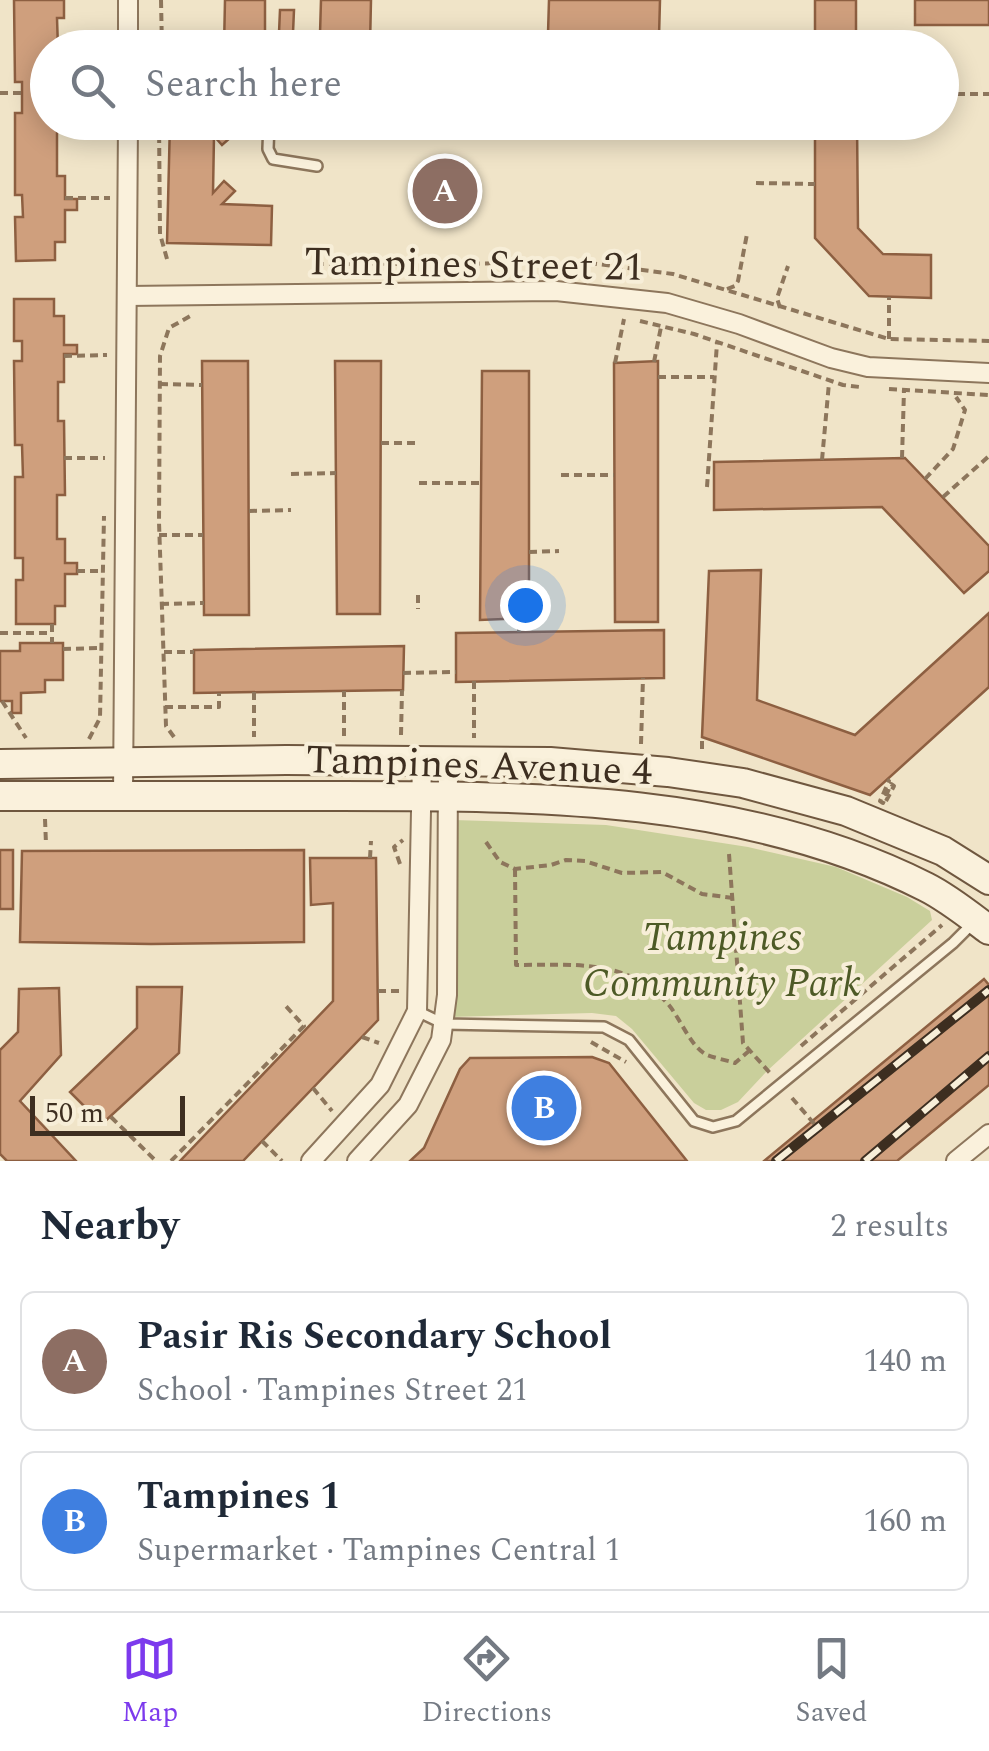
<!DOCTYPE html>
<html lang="en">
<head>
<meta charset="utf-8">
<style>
  body { margin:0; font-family:Spectral,serif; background:#f6f6f7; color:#1f2937 }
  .scale { position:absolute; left:30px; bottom:25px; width:155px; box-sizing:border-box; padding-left:10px; border:5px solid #3d2e20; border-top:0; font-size:28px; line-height:35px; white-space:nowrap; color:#3d2e20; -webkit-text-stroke:8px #f7eed8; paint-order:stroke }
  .you { position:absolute; left:525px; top:605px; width:35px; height:35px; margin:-25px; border:8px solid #fff; border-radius:50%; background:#1a73e8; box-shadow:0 0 0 15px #1a73e833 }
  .badge { display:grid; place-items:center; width:65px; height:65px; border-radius:50%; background:#7c3aed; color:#fff; font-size:32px; font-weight:700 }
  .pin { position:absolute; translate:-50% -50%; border:5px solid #fff; box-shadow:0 2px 10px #0006 }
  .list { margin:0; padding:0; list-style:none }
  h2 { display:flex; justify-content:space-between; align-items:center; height:130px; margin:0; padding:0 40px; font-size:42px }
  h2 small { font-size:32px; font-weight:400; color:#747a83 }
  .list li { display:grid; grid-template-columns:65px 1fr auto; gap:30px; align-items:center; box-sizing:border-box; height:140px; margin:0 20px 20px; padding:0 20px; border:2px solid #e0e1e3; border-radius:15px }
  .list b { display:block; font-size:38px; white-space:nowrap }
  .list p { margin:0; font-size:32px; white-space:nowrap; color:#747a83 }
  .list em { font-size:32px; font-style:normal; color:#747a83 }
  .icon { flex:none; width:55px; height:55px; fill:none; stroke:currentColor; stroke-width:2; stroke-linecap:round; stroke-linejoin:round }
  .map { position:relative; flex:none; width:989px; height:1161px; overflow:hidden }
  .search { position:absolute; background:#fff; box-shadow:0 5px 25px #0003; left:30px; right:30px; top:30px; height:110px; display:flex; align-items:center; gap:25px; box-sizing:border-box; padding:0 35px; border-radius:55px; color:#747a83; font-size:38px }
  .sheet { height:450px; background:#fff }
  nav { display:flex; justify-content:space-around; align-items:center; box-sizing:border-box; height:140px; border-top:2px solid #e0e1e3; background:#fff; font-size:28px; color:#747a83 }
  nav a { display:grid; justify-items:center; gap:5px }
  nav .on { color:#7c3aed }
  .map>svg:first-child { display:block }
  .green { fill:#c9cf9b }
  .building { fill:#cf9f7d; stroke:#8d5f41; stroke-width:2.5 }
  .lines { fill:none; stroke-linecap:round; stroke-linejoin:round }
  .service-casing { stroke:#8d765c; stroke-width:14 }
  .minor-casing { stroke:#8d765c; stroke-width:22 }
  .secondary-casing { stroke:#6f573f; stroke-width:32 }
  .path { stroke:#8d765c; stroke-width:4; stroke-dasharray:8 5; stroke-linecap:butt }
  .service { stroke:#faf1dc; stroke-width:9 }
  .minor { stroke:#faf1dc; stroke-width:18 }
  .secondary { stroke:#faf1dc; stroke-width:28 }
  .rail-casing { stroke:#3d2e20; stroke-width:10 }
  .rail { stroke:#f7eed8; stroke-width:6; stroke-dasharray:19; stroke-linecap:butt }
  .labels { text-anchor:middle; stroke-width:8; stroke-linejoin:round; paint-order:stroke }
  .street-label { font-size:40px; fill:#3d2e20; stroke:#f7eed8 }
  .park-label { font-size:40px; font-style:italic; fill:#4d5a26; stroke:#f7eed8 }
</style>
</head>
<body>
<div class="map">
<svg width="989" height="1161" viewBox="0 0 989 1161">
  <rect width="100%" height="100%" fill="#f0e4c8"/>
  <polygon class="green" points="453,820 606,825 748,847 836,867 907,897 930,911 932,920 767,1071 738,1102 721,1110 706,1110 694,1103 632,1029 616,1016 592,1013 449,1017"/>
  <g class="building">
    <polygon points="14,0 64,0 64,18 57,18 58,48 48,48 48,122 64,122 64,131 57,131 57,176 65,176 65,199 77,199 77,210 65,210 65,242 55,242 55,260 16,261 15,217 23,217 22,195 15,195 15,113 22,113 22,82 15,82"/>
    <polygon points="225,0 265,0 265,32 279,33 280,10 294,10 293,33 320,34 321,0 371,0 370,45 264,43 264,48 224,48"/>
    <polygon points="549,0 660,0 659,37 548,34"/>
    <rect x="815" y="0" width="41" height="48"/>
    <rect x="915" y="0" width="74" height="25"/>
    <polygon points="170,122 272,122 217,124 230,138 222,145 214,136 213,193 224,181 235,191 222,204 272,206 271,245 167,243"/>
    <polygon points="815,122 857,122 858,228 883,254 931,255 931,298 869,296 815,238"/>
    <polygon points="14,299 54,299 54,316 64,316 64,345 77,345 77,354 64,354 64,382 58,382 58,421 64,421 65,495 57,495 57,539 65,539 65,563 77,563 77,574 65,574 65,606 55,606 55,624 16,624 16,580 23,580 23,558 15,558 15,477 23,477 22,445 15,445 14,361 22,361 22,341 14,341"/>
    <polygon points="202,361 248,361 249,615 204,615"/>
    <polygon points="335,361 381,361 380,614 337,614"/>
    <polygon points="658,361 658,622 615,622 614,363"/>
    <polygon points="482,371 529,371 529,618 480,620"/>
    <polygon points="905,458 989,546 989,571 964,593 882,507 714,510 714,462"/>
    <polygon points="761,570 757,700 855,735 989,613 989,687 870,795 702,737 709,571"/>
    <polygon points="664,630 664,678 456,682 456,633"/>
    <polygon points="20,643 63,643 63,680 45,680 45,692 21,693 21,713 12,713 12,701 0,701 0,651 20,651"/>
    <polygon points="404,646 403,690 194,693 194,650"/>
    <rect x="0" y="850" width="13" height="59"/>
    <polygon points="304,850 304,942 151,944 20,942 22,851"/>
    <polygon points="310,858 376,858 378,1020 243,1161 180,1161 333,1001 333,903 311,905"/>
    <polygon points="984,979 989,985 989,1085 897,1161 764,1161"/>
    <polygon points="137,987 182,987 179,1053 102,1124 70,1092 137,1028"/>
    <polygon points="59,988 61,1055 20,1101 76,1161 7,1161 0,1154 0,1050 18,1032 19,989"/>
    <polygon points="592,1057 609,1063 687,1161 410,1161 424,1148 460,1069 470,1058"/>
  </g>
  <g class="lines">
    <g class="service-casing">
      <g id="service">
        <polyline points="269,122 268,149 273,159 317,166"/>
        <polyline points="417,1011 444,1024 604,1027 629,1040 694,1121 713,1127 736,1121 953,943 974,922"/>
      </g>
    </g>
    <g class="minor-casing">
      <g id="minor">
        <polyline points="128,0 128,48"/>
        <polyline points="127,296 556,291 667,303 739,324 831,358 868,367 989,373"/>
        <polyline points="123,796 128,122"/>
        <polyline points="311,1161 380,1085 417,1011 422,761"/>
        <polyline points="357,1161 408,1105 441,1040 447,995 448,762"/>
        <polyline points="956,1161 989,1134"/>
      </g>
    </g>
    <g class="secondary-casing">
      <g id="secondary">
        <polyline points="0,764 286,760 550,762 668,772 743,783 846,811 943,851 989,880"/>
        <path d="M 0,796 C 114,796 227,796 341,796 C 538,796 746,796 926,887 C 948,898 969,915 989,930"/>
      </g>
    </g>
    <g class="path">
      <polyline points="161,0 162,48"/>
      <polyline points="0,93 22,93"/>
      <polyline points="957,94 989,94"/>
      <polyline points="159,122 160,234 167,259"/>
      <polyline points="756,183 815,184"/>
      <polyline points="65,198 110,198"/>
      <polyline points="316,264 590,263 673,274 889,339 989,341"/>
      <polyline points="727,289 735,286 738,281 747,234"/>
      <polyline points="780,308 777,298 788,266"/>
      <polyline points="640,321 694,334 843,385 860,387"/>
      <polyline points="889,339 889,297"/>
      <polyline points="64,356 107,355"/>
      <polyline points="654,362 661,327"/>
      <polyline points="615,363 624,319"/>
      <polyline points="658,377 714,377"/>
      <polyline points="160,384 202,385"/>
      <polyline points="889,389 989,395"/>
      <polyline points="381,443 420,443"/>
      <polyline points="64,458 105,458"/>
      <polyline points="902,458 904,390"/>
      <polyline points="822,460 829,383"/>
      <polyline points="291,474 336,473"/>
      <polyline points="561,475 614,475"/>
      <polyline points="925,479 953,449 965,410 956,397"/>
      <polyline points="419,483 481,483"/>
      <polyline points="707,487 717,343"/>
      <polyline points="943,497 989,456"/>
      <polyline points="249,511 291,510"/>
      <polyline points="159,535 203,535"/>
      <polyline points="529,552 559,551"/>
      <polyline points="77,571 103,571"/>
      <polyline points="418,595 418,609"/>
      <polyline points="161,604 204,603"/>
      <polyline points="52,624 52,643"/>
      <polyline points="519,626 519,632"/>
      <polyline points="0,633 52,633"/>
      <polyline points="63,649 99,648"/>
      <polyline points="164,652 194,652"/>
      <polyline points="403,673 456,672"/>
      <polyline points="474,681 474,738"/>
      <polyline points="254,692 254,737"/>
      <polyline points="2,701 26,738"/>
      <polyline points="165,707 219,707 219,693"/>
      <polyline points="401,735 402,690"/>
      <polyline points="344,736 344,691"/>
      <polyline points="174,737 166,726 159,522 160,356 169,328 192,315"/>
      <polyline points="89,739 100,718 104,516"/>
      <polyline points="641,744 643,678"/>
      <polyline points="702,749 702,737"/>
      <polyline points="886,801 894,786 891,784 883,803 880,801 889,781 887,780"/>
      <polyline points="45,819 46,844"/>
      <polyline points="486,842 500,862 515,869 551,865 566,860 585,861 622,873 662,872 702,894 734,898"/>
      <polyline points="729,854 743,1043 770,1073"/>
      <polyline points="370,858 371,841"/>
      <polyline points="400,864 394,847 403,840"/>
      <path d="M 515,869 L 516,965 C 571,965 628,958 668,1004 C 680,1018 690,1045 705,1054 C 714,1058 726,1060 735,1063 L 750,1050"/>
      <polyline points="378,991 400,991"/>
      <polyline points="362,1037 379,1043"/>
      <polyline points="591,1042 626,1062"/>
      <polyline points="801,1046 942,925"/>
      <polyline points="313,1088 332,1111"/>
      <polyline points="792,1098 817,1127"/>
      <polyline points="111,1117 156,1161"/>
      <polyline points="262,1141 282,1161"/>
      <polyline points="171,1161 304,1026 283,1003"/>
    </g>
    <use href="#service" class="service"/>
    <use href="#minor" class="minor"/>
    <use href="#secondary" class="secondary"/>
    <g class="rail-casing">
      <g id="rail">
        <polyline points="776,1161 989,990"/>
        <polyline points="865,1161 989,1056"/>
      </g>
    </g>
    <use href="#rail" class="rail"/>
  </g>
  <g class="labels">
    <g class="street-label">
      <text transform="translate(474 263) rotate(1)" y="14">Tampines Street 21</text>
      <text transform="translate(479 764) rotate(2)" y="14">Tampines Avenue 4</text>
    </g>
    <g class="park-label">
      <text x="722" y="950">Tampines<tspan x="722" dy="46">Community Park</tspan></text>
    </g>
  </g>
</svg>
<div class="scale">50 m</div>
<div class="you"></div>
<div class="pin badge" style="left:445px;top:191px;background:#8d6e63">A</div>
<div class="pin badge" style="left:544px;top:1108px;background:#3f7fe0">B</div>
<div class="search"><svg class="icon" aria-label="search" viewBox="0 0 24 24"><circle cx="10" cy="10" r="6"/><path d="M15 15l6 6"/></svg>Search here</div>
</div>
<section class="sheet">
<h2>Nearby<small>2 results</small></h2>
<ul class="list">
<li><span class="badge" style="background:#8d6e63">A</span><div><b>Pasir Ris Secondary School</b><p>School · Tampines Street 21</p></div><em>140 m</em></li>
<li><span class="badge" style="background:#3f7fe0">B</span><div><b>Tampines 1</b><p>Supermarket · Tampines Central 1</p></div><em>160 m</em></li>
</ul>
</section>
<nav>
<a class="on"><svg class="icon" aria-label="map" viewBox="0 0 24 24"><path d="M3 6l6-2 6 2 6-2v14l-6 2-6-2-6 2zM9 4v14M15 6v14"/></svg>Map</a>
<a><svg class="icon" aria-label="directions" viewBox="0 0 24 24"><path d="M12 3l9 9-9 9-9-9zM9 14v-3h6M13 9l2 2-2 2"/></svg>Directions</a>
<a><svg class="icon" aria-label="saved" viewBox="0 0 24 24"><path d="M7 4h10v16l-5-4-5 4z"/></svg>Saved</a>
</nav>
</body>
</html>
